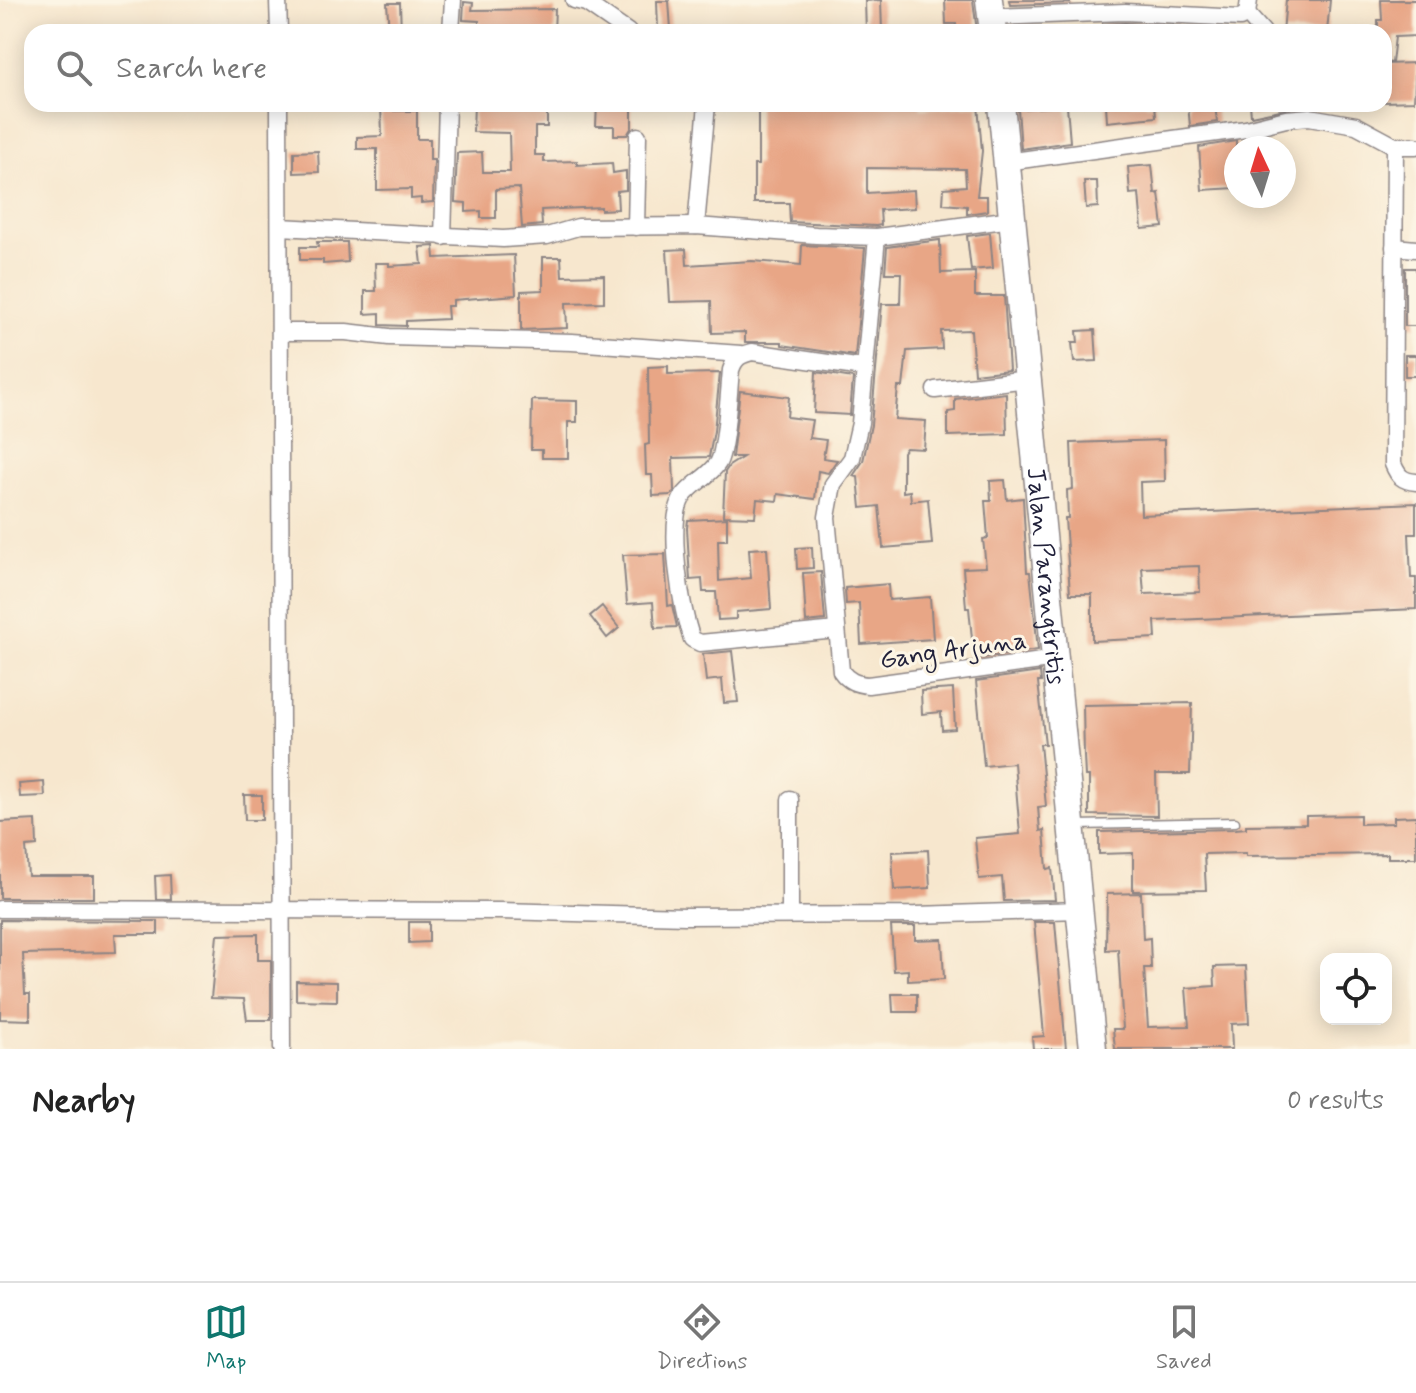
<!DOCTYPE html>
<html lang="en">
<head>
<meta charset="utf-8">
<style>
  body { margin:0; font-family:Mynerve,sans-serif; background:#f2f2f2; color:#222 }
  .controls { position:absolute; right:24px; bottom:24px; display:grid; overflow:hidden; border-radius:16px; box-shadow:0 4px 20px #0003 }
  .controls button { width:72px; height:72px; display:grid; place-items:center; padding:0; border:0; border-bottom:2px solid #e0e0e0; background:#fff; color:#222; font:40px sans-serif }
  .compass { position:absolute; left:1224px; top:136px; width:72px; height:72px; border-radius:50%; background:#fff; box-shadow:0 4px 20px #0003; rotate:356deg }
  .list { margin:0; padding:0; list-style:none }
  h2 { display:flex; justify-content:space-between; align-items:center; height:104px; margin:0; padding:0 32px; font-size:34px }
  h2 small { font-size:26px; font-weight:400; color:#767676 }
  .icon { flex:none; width:44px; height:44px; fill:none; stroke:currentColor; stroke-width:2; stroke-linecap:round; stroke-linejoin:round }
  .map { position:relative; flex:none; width:1416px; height:1049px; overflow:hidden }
  .search { position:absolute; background:#fff; box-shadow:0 4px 20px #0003; left:24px; right:24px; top:24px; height:88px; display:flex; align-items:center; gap:20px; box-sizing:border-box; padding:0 28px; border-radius:24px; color:#767676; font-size:30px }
  .sheet { height:232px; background:#fff }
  nav { display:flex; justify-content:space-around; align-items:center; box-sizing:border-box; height:112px; border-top:2px solid #e0e0e0; background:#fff; font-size:22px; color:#767676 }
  nav a { display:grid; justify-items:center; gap:4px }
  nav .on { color:#0f766e }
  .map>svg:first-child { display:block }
  .building { fill:#e8a686; fill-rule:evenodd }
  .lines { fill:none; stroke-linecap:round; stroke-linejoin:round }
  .service-casing { stroke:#8c8484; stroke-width:11 }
  .minor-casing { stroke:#8c8484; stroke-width:19 }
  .primary-casing { stroke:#8c8484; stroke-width:29 }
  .service { stroke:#fff; stroke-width:8 }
  .minor { stroke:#fff; stroke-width:16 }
  .primary { stroke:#fff; stroke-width:26 }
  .labels { text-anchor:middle; stroke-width:6; stroke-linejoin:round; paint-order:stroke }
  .street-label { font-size:26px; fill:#22223b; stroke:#fcf5e5 }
</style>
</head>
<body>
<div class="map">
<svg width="1416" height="1049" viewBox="0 0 1416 1049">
  <rect width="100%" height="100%" fill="#fcf5e5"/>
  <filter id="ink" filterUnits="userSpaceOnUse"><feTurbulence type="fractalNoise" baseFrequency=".0125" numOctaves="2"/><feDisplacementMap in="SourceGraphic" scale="16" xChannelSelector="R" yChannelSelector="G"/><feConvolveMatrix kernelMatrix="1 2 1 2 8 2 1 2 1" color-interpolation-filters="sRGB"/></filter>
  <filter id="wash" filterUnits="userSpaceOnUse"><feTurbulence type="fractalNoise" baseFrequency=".006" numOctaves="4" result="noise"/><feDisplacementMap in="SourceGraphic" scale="32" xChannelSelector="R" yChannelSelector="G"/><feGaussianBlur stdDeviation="1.8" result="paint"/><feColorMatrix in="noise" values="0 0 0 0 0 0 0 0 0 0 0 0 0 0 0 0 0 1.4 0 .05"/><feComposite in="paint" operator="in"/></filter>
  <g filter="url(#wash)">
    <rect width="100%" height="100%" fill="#f7e7ce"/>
    <g id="blocks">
      <g class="building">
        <polygon points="881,0 882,32 866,32 865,1"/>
        <polygon points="945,0 973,0 977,32 956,32 956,24 946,24"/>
        <polygon points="1009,0 1070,0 1070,3 1010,5"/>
        <polygon points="1286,0 1330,0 1327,32 1283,32"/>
        <polygon points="1381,0 1416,0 1416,36 1395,37 1392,63 1384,62 1384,32 1378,32 1378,20 1382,20"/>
        <polygon points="657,1 669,1 671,29 658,30"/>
        <polygon points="464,2 473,3 472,10 555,9 554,32 479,32 479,21 463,20"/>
        <polygon points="387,3 400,3 401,32 389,32"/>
        <polygon points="1125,23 1181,26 1181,32 1104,32 1103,24"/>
        <polygon points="1416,63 1414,101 1384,102 1384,64"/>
        <polygon points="381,104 393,104 394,111 417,111 417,139 430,139 430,160 434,160 433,202 421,203 421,198 411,199 411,189 377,190 377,149 357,149 357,137 382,136"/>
        <polygon points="474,104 547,104 547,127 535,127 535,155 544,155 544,162 577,161 577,165 612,163 613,173 626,171 626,190 617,191 618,209 601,210 601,207 541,210 542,225 522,227 519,188 496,189 496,218 481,218 481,211 466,212 466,203 455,202 457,153 482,152 483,172 510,172 509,133 473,132"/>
        <polygon points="597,104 632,104 632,127 627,135 614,135 614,126 596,126"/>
        <polygon points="758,104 920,104 921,109 978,105 982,151 977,196 987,196 987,211 967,214 967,206 943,204 944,188 966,186 965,169 867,168 867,193 914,190 915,208 880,210 881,225 876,226 790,222 789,203 754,203 754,165 758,165"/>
        <polygon points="1106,104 1155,104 1156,117 1107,122"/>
        <polygon points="1188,104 1215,104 1217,122 1190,126"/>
        <polygon points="1250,104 1290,104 1290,108 1251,116"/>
        <polygon points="1067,106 1070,142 1021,149 1018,109"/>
        <polygon points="1236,141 1236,188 1202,190 1199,147"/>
        <polygon points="318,151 319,172 294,173 294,152"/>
        <polygon points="1152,165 1155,194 1159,193 1163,227 1142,229 1139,193 1130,194 1128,167"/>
        <polygon points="1084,181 1097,181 1098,207 1086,208"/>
        <polygon points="990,233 993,268 971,270 967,236"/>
        <polygon points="940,240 941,273 975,272 975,296 1004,296 1009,370 974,374 971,330 941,331 942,349 907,351 903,387 898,387 895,419 926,421 924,449 906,448 903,452 903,492 910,491 911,501 928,499 932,544 883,548 879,506 861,508 858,477 853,476 863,461 871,425 882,304 900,304 901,273 885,273 887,247"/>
        <polygon points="317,242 347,242 348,262 323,264 323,260 300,260 300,247 318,247"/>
        <polygon points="802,245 865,248 855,356 782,345 782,342 745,342 745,332 712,333 711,301 670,302 667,250 686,249 687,265 752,261 801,265"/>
        <polygon points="434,246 435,258 514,255 516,295 453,300 453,306 447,306 448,319 406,321 406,326 380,325 380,313 365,314 365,291 376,291 375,263 389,263 389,266 422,264 420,247"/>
        <polygon points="543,257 561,257 562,276 604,275 604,302 566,303 567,328 521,330 521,291 543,290"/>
        <rect x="1405" y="268" width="11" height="58"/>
        <polygon points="1095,330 1097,361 1074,362 1072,343 1078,343 1077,331"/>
        <rect x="1405" y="355" width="11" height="21"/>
        <polygon points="668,366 668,374 720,373 714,431 709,457 673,458 674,491 671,495 653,496 652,475 646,475 645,445 649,444 648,367"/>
        <polygon points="816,372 853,378 850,415 814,413"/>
        <polygon points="740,391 789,397 787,417 812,420 809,438 826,440 823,458 837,460 828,473 818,471 815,499 778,494 777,501 757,499 755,517 723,516 725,472 729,466 743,457 732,457"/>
        <polygon points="1006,393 1007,434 948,436 948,412 955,411 955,399"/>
        <polygon points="532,400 577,401 577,422 568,422 568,458 542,458 542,450 531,450"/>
        <path d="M 1164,440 L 1165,481 L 1140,482 L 1141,515 L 1416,503 L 1416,534 L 1409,534 L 1411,578 L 1416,578 L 1416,609 L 1155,621 L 1156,638 L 1092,641 L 1092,594 L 1070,594 L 1065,518 L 1068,518 L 1067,490 L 1073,489 L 1071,443 ZM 1199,566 L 1200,592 L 1144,594 L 1142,568 Z"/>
        <polygon points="1005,480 1007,500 1023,498 1027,572 1030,572 1038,650 974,659 969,608 966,608 963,568 986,567 983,539 988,538 985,501 991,501 990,481"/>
        <polygon points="727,518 727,540 718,540 719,581 751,578 749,549 767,548 771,609 736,612 736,619 718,620 716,592 703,592 702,579 690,580 687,528 688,520"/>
        <polygon points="812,547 813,568 797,569 796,548"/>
        <polygon points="665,554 668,606 672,605 677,627 655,628 653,602 627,604 623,555"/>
        <polygon points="821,572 825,620 806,622 803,573"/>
        <polygon points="888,584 889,600 930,597 933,639 861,644 859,603 846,604 845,588"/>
        <polygon points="602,606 619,628 607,638 590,616"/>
        <polygon points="732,651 738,702 724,703 722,679 706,681 703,654"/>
        <polygon points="1040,672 1041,682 1038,682 1045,744 1040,744 1046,806 1038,807 1040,831 1044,830 1047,869 1052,868 1055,900 1004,901 1002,877 979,879 975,838 1020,834 1014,763 984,766 976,681"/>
        <polygon points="953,689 955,729 942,730 941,712 922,714 921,691"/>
        <polygon points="1192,703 1190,774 1156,774 1157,816 1089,815 1089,776 1085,776 1084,756 1083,705"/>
        <polygon points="44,782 45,796 20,797 19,784"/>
        <polygon points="244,795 262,795 262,820 245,820"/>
        <polygon points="1360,815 1360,824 1394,823 1394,817 1416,816 1416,858 1388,858 1388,854 1246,856 1246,853 1204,854 1206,890 1133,891 1133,853 1099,854 1099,832 1235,829 1246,828 1246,825 1306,824 1306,816"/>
        <polygon points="36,820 37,846 26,847 28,876 94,876 94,898 0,898 0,822"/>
        <polygon points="928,850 930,888 894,890 892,852"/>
        <polygon points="170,875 171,899 156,899 155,876"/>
        <polygon points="1141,893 1143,939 1150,938 1151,968 1144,968 1148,1027 1189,1026 1186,988 1215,986 1214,967 1246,966 1249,1023 1231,1024 1232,1049 1115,1049 1113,1029 1123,1029 1118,949 1106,950 1107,894"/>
        <polygon points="0,920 158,921 158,934 115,934 116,952 23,954 25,994 30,994 30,1020 0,1019"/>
        <polygon points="409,922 429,922 429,942 409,943"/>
        <polygon points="1034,922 1055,922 1066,1049 1033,1049 1032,1037 1044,1036"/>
        <polygon points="891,926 915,926 915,940 942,939 944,979 908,981 908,970 894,971"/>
        <polygon points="258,934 258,960 271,960 271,1020 247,1020 244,999 211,998 217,935"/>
        <polygon points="296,981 337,982 337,1001 296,1000"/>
        <polygon points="892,994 917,994 917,1012 893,1012"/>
      </g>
    </g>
  </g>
  <g filter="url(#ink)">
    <use href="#blocks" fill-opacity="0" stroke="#8c8484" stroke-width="2"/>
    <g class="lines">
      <g class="service-casing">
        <polyline id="service" points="1077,825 1235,822"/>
      </g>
      <g class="minor-casing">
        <g id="minor">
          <polyline points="278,0 279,32"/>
          <polyline points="574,0 586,3 628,32"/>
          <polyline points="1247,14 1263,32"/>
          <polyline points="991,17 1125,12 1240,18 1247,14 1249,0"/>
          <polyline points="451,32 453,0"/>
          <polyline points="279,104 282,1049"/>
          <path d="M 1395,146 L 1393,464 C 1398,476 1402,481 1416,482"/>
          <polyline points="1006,162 1246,129 1286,119 1309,117 1356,125 1395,146 1416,146"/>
          <polyline points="696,226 707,104"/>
          <polyline points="280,227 503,239 547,236 578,227 696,226 816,235 877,237 1012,219"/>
          <polyline points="636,227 638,136"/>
          <polyline points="443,237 447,104"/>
          <path d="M 877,237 L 860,423 L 852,458 L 833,484 L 827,517 L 841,671 C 848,681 856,684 868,685 L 1056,659"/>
          <polyline points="1394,247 1416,249"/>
          <polyline points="281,332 346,332 389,337 572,342 741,354"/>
          <polyline points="935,390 1028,379"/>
          <path d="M 837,630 L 700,643 L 692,639 C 681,611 667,524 682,498 C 691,484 709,477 718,463 C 726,450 729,389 731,370 C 735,358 740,355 752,352 L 863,368"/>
          <polyline points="790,799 790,915"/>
          <polyline points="0,909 500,911 686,916 916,915 1080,910"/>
        </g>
      </g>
      <g class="primary-casing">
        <g id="primary">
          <polyline points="989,0 993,32"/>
          <path id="s1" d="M 1001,104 L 1093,1049"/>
        </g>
      </g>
      <use href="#service" class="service"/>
      <use href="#minor" class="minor"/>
      <use href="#primary" class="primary"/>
    </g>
  </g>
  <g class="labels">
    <g class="street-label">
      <text dy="9" stroke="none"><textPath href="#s1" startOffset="474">Jalan Parangtritis</textPath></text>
      <text transform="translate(953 649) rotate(-8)" y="9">Gang Arjuna</text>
    </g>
  </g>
</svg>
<div class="controls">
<button><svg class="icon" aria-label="locate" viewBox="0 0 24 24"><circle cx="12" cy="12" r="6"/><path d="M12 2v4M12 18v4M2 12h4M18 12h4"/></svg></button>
</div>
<svg class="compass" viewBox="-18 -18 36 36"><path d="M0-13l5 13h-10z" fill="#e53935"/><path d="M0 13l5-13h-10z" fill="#767676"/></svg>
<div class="search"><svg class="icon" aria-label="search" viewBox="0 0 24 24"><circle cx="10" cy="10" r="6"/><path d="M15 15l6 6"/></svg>Search here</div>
</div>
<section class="sheet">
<h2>Nearby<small>0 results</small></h2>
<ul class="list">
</ul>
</section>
<nav>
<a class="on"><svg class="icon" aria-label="map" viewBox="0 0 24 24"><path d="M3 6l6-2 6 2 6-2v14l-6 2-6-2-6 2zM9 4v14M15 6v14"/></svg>Map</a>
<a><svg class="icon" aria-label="directions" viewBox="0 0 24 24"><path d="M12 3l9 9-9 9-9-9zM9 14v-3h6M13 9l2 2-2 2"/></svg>Directions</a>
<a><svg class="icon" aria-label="saved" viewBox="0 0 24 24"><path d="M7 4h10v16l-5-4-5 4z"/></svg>Saved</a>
</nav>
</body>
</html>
